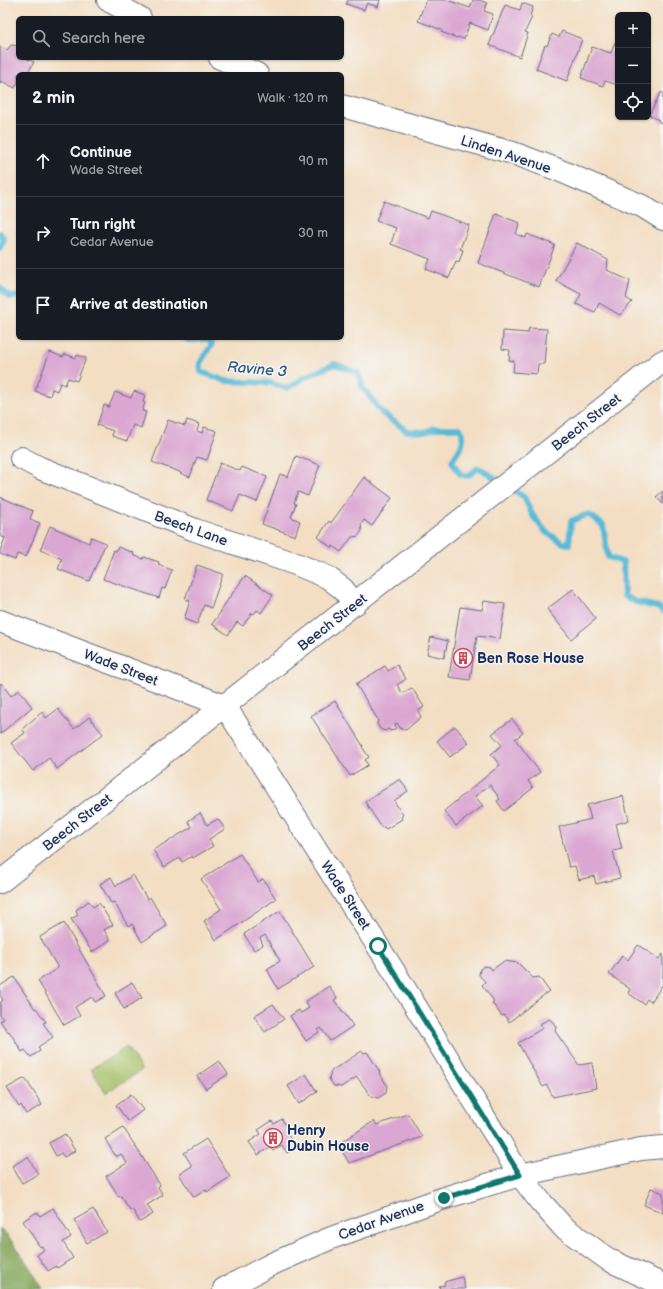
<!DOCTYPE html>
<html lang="en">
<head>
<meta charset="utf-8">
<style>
  body { margin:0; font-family:"Balsamiq Sans",sans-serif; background:#20242c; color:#f1f3f6 }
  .controls { position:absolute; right:12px; top:12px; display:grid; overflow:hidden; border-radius:6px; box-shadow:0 1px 3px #0004 }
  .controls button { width:36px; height:36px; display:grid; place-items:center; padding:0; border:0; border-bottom:1px solid #363941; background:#171b24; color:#f1f3f6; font:20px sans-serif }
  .stop { position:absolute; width:12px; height:12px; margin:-9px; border:3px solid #0f766e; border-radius:50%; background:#fff }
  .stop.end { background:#0f766e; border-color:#fff; box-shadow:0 1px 4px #0008 }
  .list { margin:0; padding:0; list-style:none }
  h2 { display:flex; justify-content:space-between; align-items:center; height:52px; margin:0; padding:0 16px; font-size:17px }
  h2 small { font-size:13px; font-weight:400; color:#9ea1a6 }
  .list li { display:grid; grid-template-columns:26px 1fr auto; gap:12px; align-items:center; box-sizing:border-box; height:72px; padding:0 16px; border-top:1px solid #363941 }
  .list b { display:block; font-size:15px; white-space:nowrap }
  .list p { margin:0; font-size:13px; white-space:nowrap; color:#9ea1a6 }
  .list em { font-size:13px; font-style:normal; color:#9ea1a6 }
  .icon { flex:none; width:22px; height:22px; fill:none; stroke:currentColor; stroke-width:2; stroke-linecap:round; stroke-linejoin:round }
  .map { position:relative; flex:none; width:663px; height:1289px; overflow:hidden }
  .search { position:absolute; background:#171b24; box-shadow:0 1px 3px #0004; left:16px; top:16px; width:328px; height:44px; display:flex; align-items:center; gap:10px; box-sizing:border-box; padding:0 14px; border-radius:6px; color:#9ea1a6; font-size:15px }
  .panel { position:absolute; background:#171b24; box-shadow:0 1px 3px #0004; left:16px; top:72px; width:328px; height:268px; border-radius:6px }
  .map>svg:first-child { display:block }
  .green { fill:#a5bf65; stroke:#607762 }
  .forest { fill:#84a65a; stroke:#506a5c }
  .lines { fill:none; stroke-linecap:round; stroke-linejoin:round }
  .stream { stroke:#59bad7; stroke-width:6 }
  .building { fill:#daa6d2 }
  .minor-casing { stroke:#676c81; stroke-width:24 }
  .minor { stroke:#fff; stroke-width:22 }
  .route { stroke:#0f766e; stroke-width:5 }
  .labels { text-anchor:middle; stroke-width:3; stroke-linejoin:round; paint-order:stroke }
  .street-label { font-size:14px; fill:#1b2f5e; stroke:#f6f6f2 }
  .poi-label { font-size:14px; font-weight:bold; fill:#1b2f5e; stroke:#f6f6f2; text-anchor:start }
  .water-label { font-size:15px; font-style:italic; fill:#2e5982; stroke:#f6f6f2 }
</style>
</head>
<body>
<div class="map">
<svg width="663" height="1289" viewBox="0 0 663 1289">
  <rect width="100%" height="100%" fill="#f6f6f2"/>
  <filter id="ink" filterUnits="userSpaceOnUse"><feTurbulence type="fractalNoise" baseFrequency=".025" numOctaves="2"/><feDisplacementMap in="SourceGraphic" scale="8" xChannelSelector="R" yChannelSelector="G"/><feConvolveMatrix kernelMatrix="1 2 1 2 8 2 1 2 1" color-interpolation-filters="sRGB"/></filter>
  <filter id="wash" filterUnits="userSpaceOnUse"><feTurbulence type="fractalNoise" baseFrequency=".012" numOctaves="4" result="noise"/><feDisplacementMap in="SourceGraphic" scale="16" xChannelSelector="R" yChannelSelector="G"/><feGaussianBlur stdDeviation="0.9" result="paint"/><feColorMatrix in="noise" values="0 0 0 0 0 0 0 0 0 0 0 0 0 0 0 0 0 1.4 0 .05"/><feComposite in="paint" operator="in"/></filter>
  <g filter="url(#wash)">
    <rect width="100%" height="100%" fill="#f3dec3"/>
    <polygon class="green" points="127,1047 142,1070 106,1093 91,1069"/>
    <path class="forest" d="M 0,1228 C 17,1245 30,1268 43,1289 L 0,1289 Z"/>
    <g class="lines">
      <g class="stream">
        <polyline points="0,233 4,239 0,248"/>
        <polyline points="0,288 10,297 18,296"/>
        <path d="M 184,338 L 188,340 L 207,339 L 212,344 L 200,363 L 201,372 L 226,381 L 271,383 L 287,388 L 305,377 L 335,364 L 358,373 L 363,388 L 382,413 L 407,431 L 425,432 L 435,428 L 460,428 C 467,442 460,449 452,461 L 460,474 L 468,476 L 478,468 L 483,470 L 524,497 L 533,516 L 546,532 L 563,543 L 569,544 L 571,521 L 588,514 L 603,525 L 608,557 L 623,562 L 624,596 L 636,602 L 657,607 L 663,611"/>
      </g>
    </g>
    <g id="blocks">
      <g class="building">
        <polygon points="348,0 380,0 378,7 367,3 364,10 346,4"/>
        <polygon points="426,0 447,0 470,8 473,0 479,0 487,3 484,11 493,14 488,30 470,23 464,39 457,37 457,38 441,32 442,30 418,21"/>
        <polygon points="522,3 533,7 530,16 532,17 525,32 528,33 520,57 489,45 505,5 520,10"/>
        <polygon points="562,31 582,39 567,81 536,69 545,45 547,46 552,34 559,37"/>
        <polygon points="615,42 618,44 618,85 605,81 603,86 581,78 592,47 611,53"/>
        <polygon points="11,45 18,46 18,58 25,58 34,62 27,74 18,74 18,82 15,88 1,81 0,84 0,47 7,50"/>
        <polygon points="661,92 663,93 663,124 658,121 659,120 649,115"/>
        <polygon points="384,201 428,218 431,211 469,225 460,249 463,250 459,262 456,261 449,278 426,269 430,259 391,244 396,228 376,221"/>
        <polygon points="496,214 520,223 516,234 526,238 527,234 555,245 539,287 478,263"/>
        <polygon points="577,243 608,260 607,270 630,281 626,298 632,302 620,315 599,303 595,312 576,304 581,294 556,281"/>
        <polygon points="529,328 547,329 544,364 538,364 537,374 513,372 514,361 509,361 510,350 502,349 503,331 528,333"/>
        <polygon points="50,352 63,357 65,354 76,358 77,355 86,358 77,381 68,378 65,385 60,383 57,391 52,389 50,396 35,391"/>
        <polygon points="134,391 145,395 143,402 145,403 142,411 146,412 141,428 133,425 127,441 112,436 113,431 97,425 104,405 109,407 115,392 131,398"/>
        <polygon points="168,420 185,426 187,420 199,424 197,431 202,433 204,427 217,431 207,460 197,457 190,477 180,473 180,472 152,462"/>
        <polygon points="296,456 320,465 308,496 298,492 294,503 296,504 291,517 300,521 295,536 262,524 280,474 288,477"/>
        <polygon points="220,463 240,471 242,467 267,477 257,502 240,495 233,511 206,500"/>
        <polygon points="364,477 392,498 372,526 364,520 361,525 362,531 358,536 352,537 341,552 333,546 332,548 318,537 329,521 331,523"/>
        <polygon points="663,491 663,504 656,497"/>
        <polygon points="0,497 33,511 30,519 40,523 26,557 17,554 15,560 0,554 0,551 5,538 0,536"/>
        <polygon points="50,526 89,543 91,537 106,543 89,581 58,569 62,559 40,550"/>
        <polygon points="118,547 134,553 133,555 143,559 144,557 159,562 158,565 172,570 165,589 162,588 159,598 103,579 114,550 116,551"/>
        <polygon points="197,565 223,574 211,608 204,605 197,624 184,619 190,601 185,599"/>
        <polygon points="245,576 273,595 261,613 257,610 254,614 252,613 243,626 237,622 228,635 212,624 221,612 220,611"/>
        <polygon points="573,589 596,619 571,639 547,609"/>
        <polygon points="484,601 505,604 500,639 477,636 470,680 449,677 460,607 482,610"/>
        <polygon points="431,637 448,641 444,658 427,654"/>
        <polygon points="397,665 406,679 397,685 402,693 412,688 424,707 418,711 421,717 406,730 401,729 397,723 395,724 396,728 391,731 388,729 385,731 380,729 377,724 378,720 356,684 385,666 388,671"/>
        <polygon points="1,683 11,696 19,690 32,707 0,734 0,684"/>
        <polygon points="335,701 363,746 362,747 369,757 365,760 368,765 350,776 311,716"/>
        <polygon points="58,709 74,729 89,717 103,734 57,769 49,758 33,771 11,743 25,733 22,729 42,712 46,718"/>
        <polygon points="512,719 523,733 515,739 540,772 528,781 533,788 504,811 497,801 500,799 490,785 475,796 483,806 456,826 444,811 500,765 491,754 502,745 492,734"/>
        <polygon points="455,726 469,743 450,757 437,741"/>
        <polygon points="400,779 408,791 394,801 403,815 401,817 402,819 386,829 384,827 382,828 365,802"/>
        <polygon points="623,796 629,820 616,824 622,849 613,851 620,878 596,884 594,876 579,880 575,866 569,867 559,827 591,819 587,805"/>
        <polygon points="200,813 207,825 218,819 225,829 209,839 213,846 193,858 192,856 182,862 180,858 164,867 153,850 192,827 188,821"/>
        <polygon points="240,854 258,882 263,879 276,899 216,940 204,921 221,909 201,879"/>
        <polygon points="133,875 147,899 150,897 167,926 142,942 132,924 128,926 114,902 111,903 100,884 111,877 116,886"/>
        <polygon points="89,901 93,907 99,903 113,925 104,930 110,940 92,952 71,919 78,915 76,910"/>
        <polygon points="280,911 314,967 278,989 267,969 280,961 265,935 260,938 263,945 254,950 244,934"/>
        <polygon points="64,923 106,996 95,1002 92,997 75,1007 80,1016 64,1025 38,981 58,968 40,937"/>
        <polygon points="638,945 659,959 663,954 663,977 662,979 663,980 663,984 651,1002 647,999 644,1004 628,993 630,989 609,974 622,956 628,960"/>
        <polygon points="504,961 518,963 533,978 539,977 549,991 509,1022 504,1015 502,1016 492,1003 494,1001 482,985 485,982 479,975 480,969 484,966 490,967 492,970"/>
        <polygon points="14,977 35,1009 36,1008 46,1022 43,1023 53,1037 38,1047 40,1051 31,1057 25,1050 22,1052 9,1031 8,1032 0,1021 3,1019 0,1015 0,1003 3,1000 0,995 0,986"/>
        <polygon points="132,982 142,998 124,1009 115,993"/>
        <polygon points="329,986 337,998 334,1000 342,1011 343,1011 353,1026 330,1041 321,1028 318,1030 319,1032 306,1041 290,1016 299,1010 301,1013 309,1008 305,1002"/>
        <polygon points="273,1004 284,1019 265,1032 254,1016"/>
        <polygon points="549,1019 553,1022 556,1027 555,1031 579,1065 592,1063 596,1088 553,1097 547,1085 543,1087 518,1043 543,1028 540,1024"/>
        <polygon points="362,1051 364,1053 367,1052 380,1072 379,1073 387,1085 386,1093 378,1098 371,1096 357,1077 341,1087 334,1086 329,1079 331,1071"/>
        <polygon points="219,1061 228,1074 206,1089 197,1076"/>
        <polygon points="306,1074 317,1092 299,1104 288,1086"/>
        <polygon points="25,1078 42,1105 26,1114 21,1105 19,1107 7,1088"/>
        <polygon points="131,1094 143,1110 128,1121 116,1105"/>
        <polygon points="408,1114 422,1137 349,1163 338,1144 374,1121 377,1125"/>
        <polygon points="282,1119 289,1131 286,1132 296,1148 287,1153 282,1145 273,1151 270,1147 258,1155 249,1142 261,1134 258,1130 272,1121 274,1124"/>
        <polygon points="123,1127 160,1185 158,1187 163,1195 147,1205 153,1214 140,1222 132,1209 130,1210 121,1196 119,1197 106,1176 127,1163 121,1154 116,1157 105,1139"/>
        <polygon points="65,1134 75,1151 64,1157 61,1153 56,1156 49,1143"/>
        <polygon points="206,1139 230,1177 207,1192 206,1190 194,1197 179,1174 192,1166 184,1153"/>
        <polygon points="28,1157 38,1174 22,1183 12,1166"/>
        <polygon points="651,1188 663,1193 663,1213 644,1205"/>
        <polygon points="53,1208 71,1237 63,1242 73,1258 57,1268 56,1266 48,1271 37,1255 44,1250 42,1246 40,1247 23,1221 37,1212 40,1216"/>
        <polygon points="93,1209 107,1232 87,1243 74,1220"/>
        <polygon points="462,1277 465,1289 440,1289 439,1286 445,1285 444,1282"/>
      </g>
    </g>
  </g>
  <g filter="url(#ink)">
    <use href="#blocks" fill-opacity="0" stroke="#676c81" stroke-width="1"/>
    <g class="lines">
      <g class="minor-casing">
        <g id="minor">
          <polyline points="108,0 140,18"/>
          <polyline points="220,58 257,74"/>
          <polyline points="342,106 513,153 556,169 642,206 663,219"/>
          <polyline points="21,458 40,468 195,530 296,564 327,577 343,589 355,604"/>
          <polyline points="0,621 225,706 395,973 520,1175 540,1201 563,1227 609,1260 663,1285"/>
          <polyline points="0,882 663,361"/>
          <polyline points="224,1289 272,1264 331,1238 444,1198 520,1175 641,1149 663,1147"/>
        </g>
      </g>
      <use href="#minor" class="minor"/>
    </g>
  </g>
  <g class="lines" filter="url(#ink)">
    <polyline class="route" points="378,946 520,1175 444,1198"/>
  </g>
  <defs>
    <g id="building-ring" transform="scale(1)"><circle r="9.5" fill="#f6f6f2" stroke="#d1495b" stroke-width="1.5"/><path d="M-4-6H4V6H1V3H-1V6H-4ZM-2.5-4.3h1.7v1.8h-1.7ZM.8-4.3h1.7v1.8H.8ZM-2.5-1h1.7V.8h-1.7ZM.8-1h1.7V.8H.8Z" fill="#d1495b"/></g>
  </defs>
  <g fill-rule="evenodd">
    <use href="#building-ring" x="463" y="658"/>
    <use href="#building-ring" x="273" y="1138"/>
  </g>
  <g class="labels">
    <g class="street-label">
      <text transform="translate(506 154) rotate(18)" y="5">Linden Avenue</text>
      <text transform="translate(586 422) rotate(-38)" y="5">Beech Street</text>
      <text transform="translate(191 528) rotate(20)" y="5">Beech Lane</text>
      <text transform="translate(332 622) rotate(-38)" y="5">Beech Street</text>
      <text transform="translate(121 667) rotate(21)" y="5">Wade Street</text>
      <text transform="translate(77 822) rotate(-38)" y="5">Beech Street</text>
      <text transform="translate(346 895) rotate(57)" y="5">Wade Street</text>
      <text transform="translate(381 1220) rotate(-20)" y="5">Cedar Avenue</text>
    </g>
    <g class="poi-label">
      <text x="477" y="663">Ben Rose House</text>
      <text x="287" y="1135">Henry<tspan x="287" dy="16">Dubin House</tspan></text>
    </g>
    <g class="water-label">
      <text transform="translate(257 369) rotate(5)" y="5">Ravine 3</text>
    </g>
  </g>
</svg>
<div class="controls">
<button>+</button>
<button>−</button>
<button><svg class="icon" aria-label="locate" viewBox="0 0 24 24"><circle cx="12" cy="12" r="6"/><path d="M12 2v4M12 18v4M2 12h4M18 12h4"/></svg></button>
</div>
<div class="stop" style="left:378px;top:946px"></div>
<div class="stop end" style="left:444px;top:1198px"></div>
<div class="search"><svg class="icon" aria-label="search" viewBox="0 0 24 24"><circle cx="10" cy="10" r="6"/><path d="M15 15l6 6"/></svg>Search here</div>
<section class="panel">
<h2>2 min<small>Walk · 120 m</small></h2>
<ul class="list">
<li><svg class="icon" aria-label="ahead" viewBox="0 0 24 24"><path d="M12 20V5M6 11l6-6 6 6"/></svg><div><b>Continue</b><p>Wade Street</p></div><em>90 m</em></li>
<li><svg class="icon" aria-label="right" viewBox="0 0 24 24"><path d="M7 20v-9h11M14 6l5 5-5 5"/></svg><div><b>Turn right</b><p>Cedar Avenue</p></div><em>30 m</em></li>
<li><svg class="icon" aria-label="arrive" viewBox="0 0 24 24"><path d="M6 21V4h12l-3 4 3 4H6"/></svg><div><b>Arrive at destination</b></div></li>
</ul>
</section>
</div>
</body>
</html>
